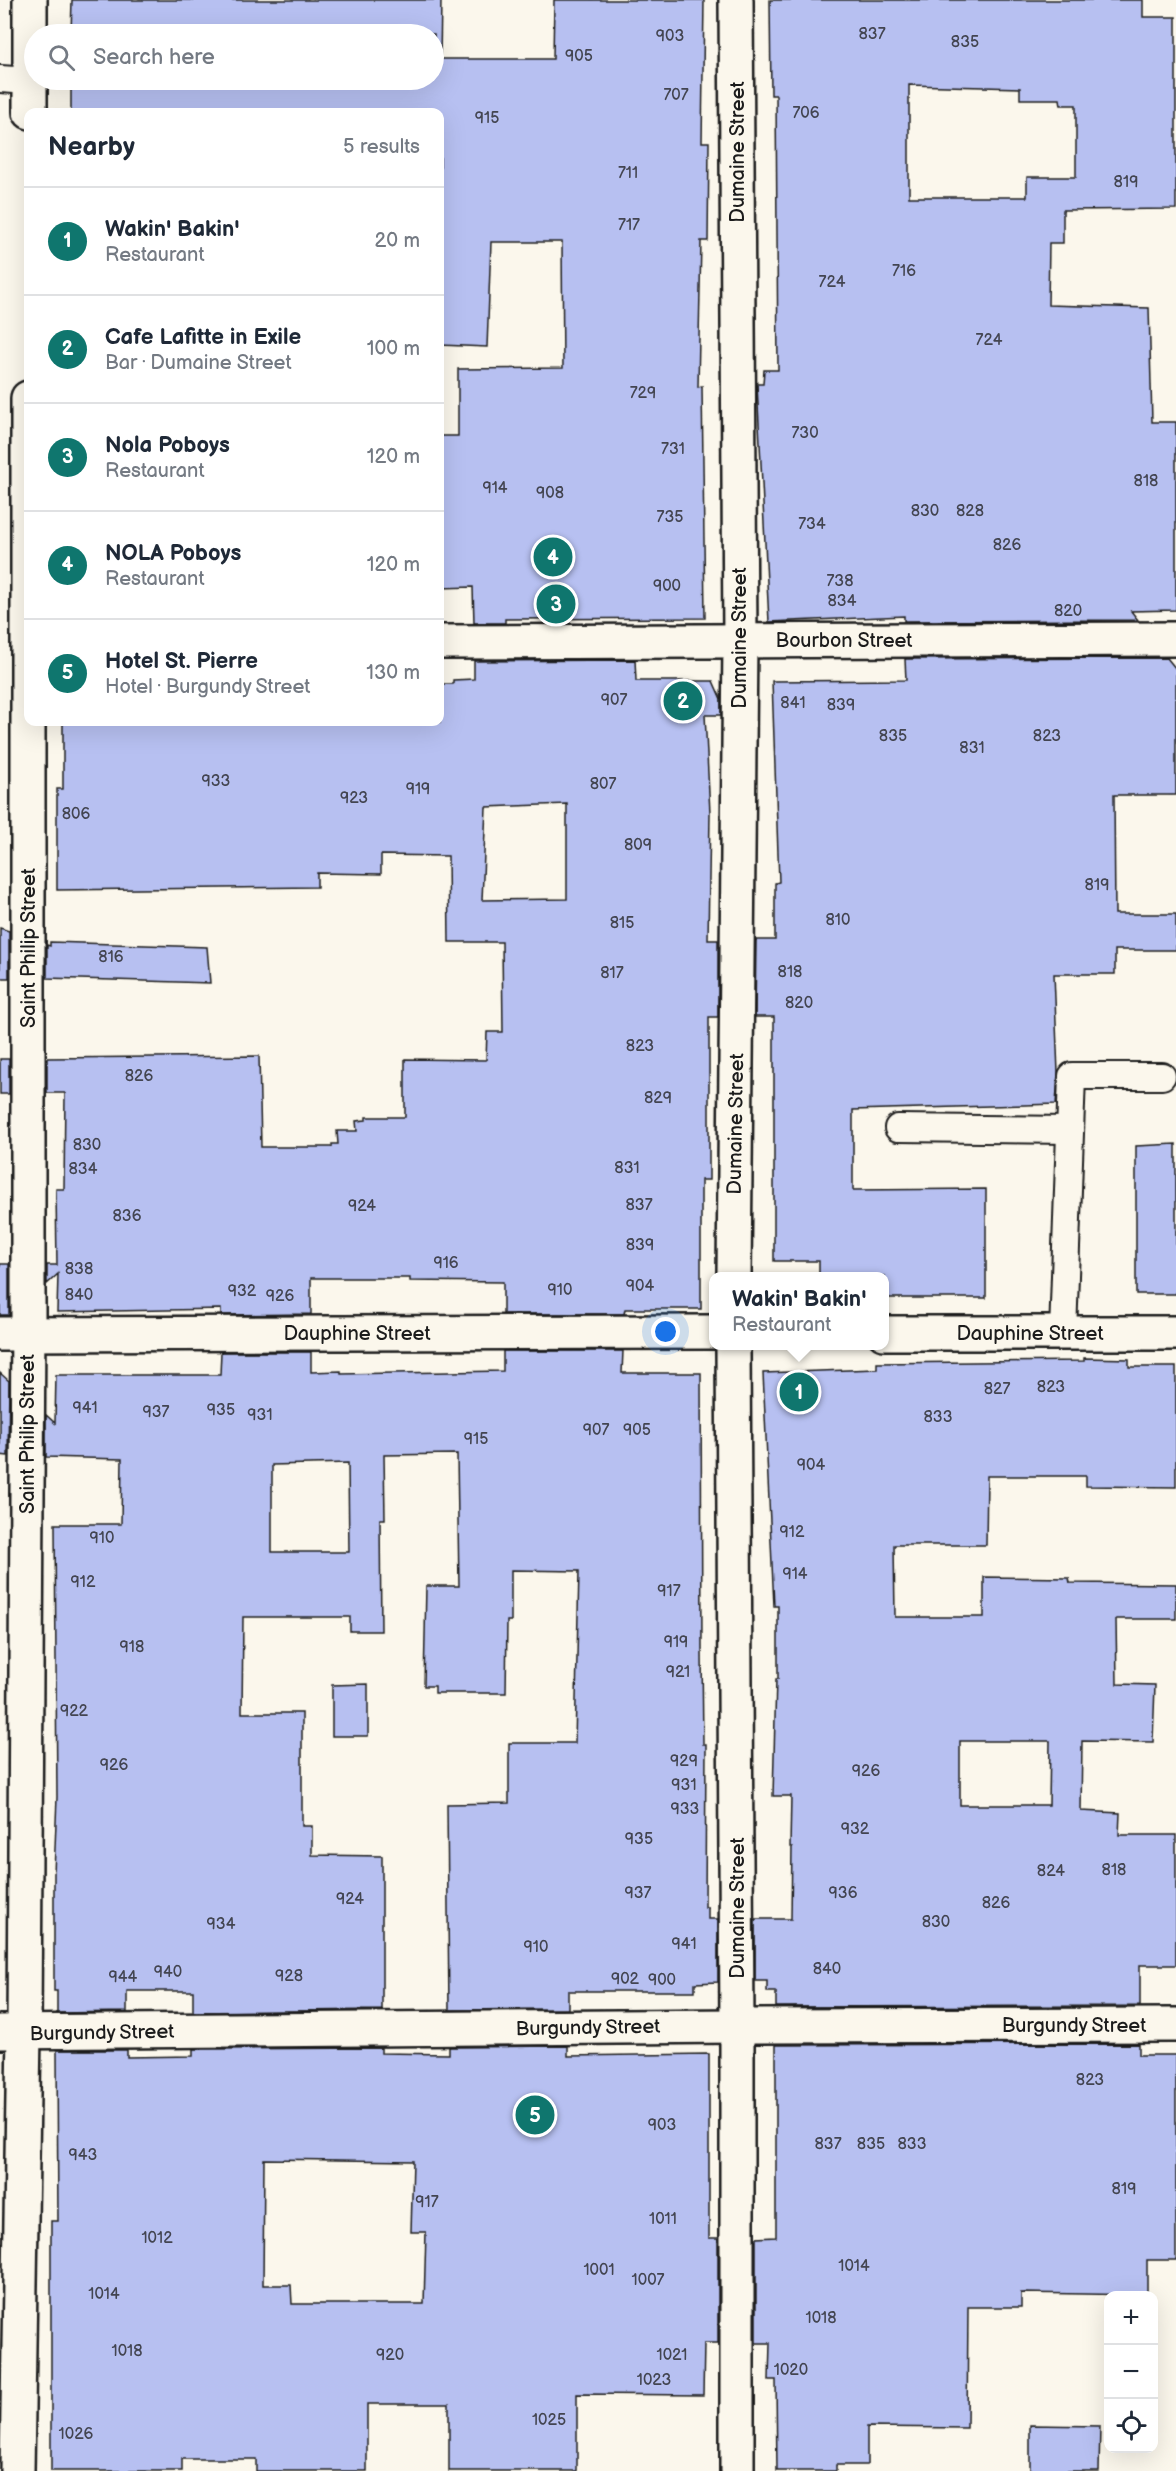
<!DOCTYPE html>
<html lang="en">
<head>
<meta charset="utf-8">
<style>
  body { margin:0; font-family:"Balsamiq Sans",sans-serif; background:#f6f6f7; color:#1f2937 }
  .controls { position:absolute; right:18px; bottom:18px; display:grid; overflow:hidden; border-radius:12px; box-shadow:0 6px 24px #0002 }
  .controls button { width:54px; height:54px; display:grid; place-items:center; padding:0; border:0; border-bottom:2px solid #e0e1e3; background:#fff; color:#1f2937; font:30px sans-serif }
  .you { position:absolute; left:666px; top:1332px; width:21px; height:21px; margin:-15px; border:4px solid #fff; border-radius:50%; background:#1a73e8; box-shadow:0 0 0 9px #1a73e833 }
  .badge { display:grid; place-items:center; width:39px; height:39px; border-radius:50%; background:#0f766e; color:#fff; font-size:20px; font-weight:700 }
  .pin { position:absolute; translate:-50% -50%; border:3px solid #fff; box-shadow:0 2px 6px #0006 }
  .popup { position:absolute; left:709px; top:1272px; width:180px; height:78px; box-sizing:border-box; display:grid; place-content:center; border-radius:12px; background:#fff; filter:drop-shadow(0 2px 4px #0005); font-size:20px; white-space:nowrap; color:#747a83 }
  .popup b { font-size:22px; color:#1f2937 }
  .popup::after { content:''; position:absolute; left:50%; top:100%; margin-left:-12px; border:12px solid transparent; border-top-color:#fff }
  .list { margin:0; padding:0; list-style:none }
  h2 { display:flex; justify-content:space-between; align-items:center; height:78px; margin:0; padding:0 24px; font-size:26px }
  h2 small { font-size:20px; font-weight:400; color:#747a83 }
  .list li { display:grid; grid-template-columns:39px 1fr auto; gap:18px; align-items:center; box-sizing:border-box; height:108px; padding:0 24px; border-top:2px solid #e0e1e3 }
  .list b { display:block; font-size:22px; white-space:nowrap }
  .list p { margin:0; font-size:20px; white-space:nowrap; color:#747a83 }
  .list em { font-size:20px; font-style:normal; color:#747a83 }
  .icon { flex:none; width:33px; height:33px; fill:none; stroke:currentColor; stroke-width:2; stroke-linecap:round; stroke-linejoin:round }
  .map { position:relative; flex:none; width:1176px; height:2471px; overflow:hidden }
  .search { position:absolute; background:#fff; box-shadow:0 6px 24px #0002; left:24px; top:24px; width:420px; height:66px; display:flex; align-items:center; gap:15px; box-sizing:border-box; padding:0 21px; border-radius:33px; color:#747a83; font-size:22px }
  .panel { position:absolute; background:#fff; box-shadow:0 6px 24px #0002; left:24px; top:108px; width:420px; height:618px; border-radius:12px }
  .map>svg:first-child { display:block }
  .building { fill:#b7c0f1; stroke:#1c1c1c; stroke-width:1.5; fill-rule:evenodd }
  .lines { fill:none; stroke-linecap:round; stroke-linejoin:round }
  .lane-casing { stroke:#1c1c1c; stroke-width:30 }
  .street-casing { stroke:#1c1c1c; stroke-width:38 }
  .lane { stroke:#fbf7ec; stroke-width:26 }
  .street { stroke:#fbf7ec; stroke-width:33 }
  .labels { text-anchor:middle; stroke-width:5; stroke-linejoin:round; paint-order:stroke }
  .number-label { font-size:16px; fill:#434551 }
  .street-label { font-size:20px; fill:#1c1c1c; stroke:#fbf7ec }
</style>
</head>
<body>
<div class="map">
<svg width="1176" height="2471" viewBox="0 0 1176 2471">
  <rect width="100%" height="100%" fill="#fbf7ec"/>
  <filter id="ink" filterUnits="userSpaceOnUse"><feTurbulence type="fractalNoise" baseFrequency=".0167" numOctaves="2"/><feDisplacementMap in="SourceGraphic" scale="12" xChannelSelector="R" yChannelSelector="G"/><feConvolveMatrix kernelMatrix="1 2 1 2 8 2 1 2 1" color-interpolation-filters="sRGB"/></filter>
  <g filter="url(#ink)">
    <g class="building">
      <polygon points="72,0 441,0 440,59 553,59 554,0 704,0 702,142 709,142 708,241 701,241 698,387 702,386 705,618 505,619 505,623 474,623 473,587 440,588 440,436 458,436 458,369 563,368 562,242 491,242 487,347 440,345 440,112 71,112 71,80 434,80 434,34 71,34"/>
      <path d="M 770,0 L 1143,0 L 1143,17 L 1176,17 L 1176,209 L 1063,210 L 1063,243 L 1049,243 L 1048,305 L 1149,308 L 1152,422 L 1176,422 L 1176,610 L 1131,611 L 1138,620 L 904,621 L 904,616 L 769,622 L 757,384 L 763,384 L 764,370 L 778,370 L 776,95 L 771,95 ZM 909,85 L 1020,88 L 1020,99 L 1060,99 L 1061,105 L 1076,105 L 1076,177 L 1027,177 L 1027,197 L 909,197 Z"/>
      <polygon points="1167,658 1176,669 1176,795 1114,795 1115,914 1176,914 1176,950 1115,950 1115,974 1054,974 1058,1073 1056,1104 853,1110 853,1190 986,1189 986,1298 885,1298 885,1276 819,1276 819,1261 774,1261 774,1017 755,1017 756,940 775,940 775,883 779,882 772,681 906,680 905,659"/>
      <path d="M 635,660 L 636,681 L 713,681 L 721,699 L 721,715 L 705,715 L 710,813 L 708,940 L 718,940 L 718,1017 L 709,1017 L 709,1180 L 701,1180 L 701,1309 L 625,1309 L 624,1314 L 503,1314 L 503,1282 L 410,1281 L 410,1278 L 311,1278 L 311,1314 L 221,1315 L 221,1309 L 57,1312 L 58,1274 L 47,1284 L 47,1265 L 57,1265 L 56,1189 L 64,1189 L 65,1093 L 47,1093 L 47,1058 L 259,1056 L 261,1147 L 332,1147 L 332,1144 L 338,1144 L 337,1131 L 357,1131 L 356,1121 L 366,1120 L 366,1117 L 405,1117 L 405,1059 L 486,1060 L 487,1032 L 503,1032 L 502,942 L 449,942 L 448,856 L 381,855 L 381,874 L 317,873 L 317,887 L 57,890 L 57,789 L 63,789 L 63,722 L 440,722 L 440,684 L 453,684 L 453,680 L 474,679 L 474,661 ZM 567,804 L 567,899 L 482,900 L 486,807 Z"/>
      <polygon points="0,928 9,931 9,978 0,978"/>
      <polygon points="50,942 207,947 210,983 47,978 47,945 50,946"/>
      <rect x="0" y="1059" width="9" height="35"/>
      <polygon points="1176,1144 1176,1294 1136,1294 1136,1146"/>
      <rect x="0" y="1264" width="9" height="51"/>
      <path d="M 503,1351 L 623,1351 L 622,1373 L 701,1373 L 702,1653 L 703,1744 L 706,1744 L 705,1907 L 708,1907 L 708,1919 L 718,1919 L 718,1982 L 695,1983 L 695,1991 L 568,1991 L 568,2009 L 449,2010 L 447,1804 L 509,1803 L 509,1743 L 575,1743 L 579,1571 L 511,1570 L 511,1621 L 507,1621 L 506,1693 L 435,1693 L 435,1686 L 424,1686 L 426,1586 L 459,1586 L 457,1454 L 384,1455 L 385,1519 L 380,1519 L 381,1631 L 350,1631 L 350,1617 L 243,1617 L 242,1713 L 302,1713 L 302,1826 L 312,1826 L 312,1855 L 382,1856 L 382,2010 L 193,2012 L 193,1991 L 127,1991 L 127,2012 L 57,2013 L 57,1991 L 54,1991 L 54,1874 L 57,1797 L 55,1524 L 121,1524 L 122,1459 L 46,1457 L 46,1415 L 55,1423 L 56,1375 L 220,1375 L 221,1352 L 311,1352 L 311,1372 L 341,1371 L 341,1374 L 503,1371 ZM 348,1463 L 349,1552 L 272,1552 L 272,1465 Z"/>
      <path d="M 1084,1358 L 1129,1359 L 1129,1367 L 1176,1367 L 1176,1487 L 1086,1486 L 1086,1476 L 987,1476 L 986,1545 L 894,1545 L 895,1617 L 984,1617 L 984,1577 L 1069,1578 L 1070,1583 L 1176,1584 L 1176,1619 L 1116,1619 L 1117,1684 L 1155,1685 L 1153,1742 L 1082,1741 L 1081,1811 L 1120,1813 L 1119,1835 L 1176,1835 L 1176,1965 L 1140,1965 L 1140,2006 L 776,2007 L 776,1992 L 767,1992 L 767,1981 L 755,1981 L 755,1919 L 791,1919 L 792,1847 L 790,1847 L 791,1796 L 773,1796 L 776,1679 L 778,1679 L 778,1606 L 774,1606 L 763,1373 L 877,1369 L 877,1363 L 1084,1361 ZM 960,1741 L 1050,1741 L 1049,1805 L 960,1805 Z"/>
      <polygon points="0,1373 9,1381 8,1456 0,1455"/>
      <polygon points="368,1684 368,1736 332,1736 332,1685"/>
      <polygon points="1139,2044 1139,2055 1176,2055 1176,2260 1147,2260 1147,2295 1021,2293 1021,2307 968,2307 967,2428 867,2427 867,2465 836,2465 836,2471 777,2471 776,2380 769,2380 770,2343 756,2343 756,2238 776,2237 776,2045"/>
      <path d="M 568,2046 L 568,2056 L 709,2054 L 709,2238 L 718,2238 L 718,2343 L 704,2343 L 703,2395 L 577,2394 L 577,2471 L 449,2471 L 449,2404 L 367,2404 L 367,2471 L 256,2471 L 256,2459 L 182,2459 L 182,2471 L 51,2471 L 51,2221 L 58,2221 L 57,2050 L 127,2050 L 127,2057 L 193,2056 L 193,2049 L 381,2048 L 381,2053 L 449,2054 L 449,2047 ZM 264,2159 L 413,2161 L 411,2232 L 426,2232 L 424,2304 L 292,2304 L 291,2285 L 263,2285 Z"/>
      <polygon points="1030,2425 1100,2426 1099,2471 1030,2471"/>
    </g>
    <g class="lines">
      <g class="lane-casing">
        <g id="lane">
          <polyline points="0,79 30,81"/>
          <polyline points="898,1128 1070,1130"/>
          <polyline points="1063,1333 1072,1076 1162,1076"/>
        </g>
      </g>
      <g class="street-casing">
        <g id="street">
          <polyline points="30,112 30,0"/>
          <polyline points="440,642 1176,639"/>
          <polyline points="734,1276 740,641 736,0"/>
          <polyline points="884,1333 1176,1333"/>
          <polyline points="0,1334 714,1332"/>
          <polyline points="733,1346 737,2026 737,2471"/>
          <polyline points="0,2032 737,2026 1176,2025"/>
          <polyline points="17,2471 24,2032 28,1315 28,398"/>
        </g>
      </g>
      <use href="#lane" class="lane"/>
      <use href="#street" class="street"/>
    </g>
  </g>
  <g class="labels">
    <g class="number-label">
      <text x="872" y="39">837</text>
      <text x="670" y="41">903</text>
      <text x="965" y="47">835</text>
      <text x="579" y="61">905</text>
      <text x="676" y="100">707</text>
      <text x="806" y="118">706</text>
      <text x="487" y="123">915</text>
      <text x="628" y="178">711</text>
      <text x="1126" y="187">819</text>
      <text x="629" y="230">717</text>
      <text x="904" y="276">716</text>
      <text x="832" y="287">724</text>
      <text x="989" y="345">724</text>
      <text x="643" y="398">729</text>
      <text x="805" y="438">730</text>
      <text x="673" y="454">731</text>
      <text x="1146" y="486">818</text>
      <text x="495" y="493">914</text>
      <text x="550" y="498">908</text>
      <text x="925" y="516">830</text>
      <text x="970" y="516">828</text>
      <text x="670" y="522">735</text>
      <text x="812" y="529">734</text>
      <text x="1007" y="550">826</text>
      <text x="840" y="586">738</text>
      <text x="667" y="591">900</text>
      <text x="842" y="606">834</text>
      <text x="1068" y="616">820</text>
      <text x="614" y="705">907</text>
      <text x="793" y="708">841</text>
      <text x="841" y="710">839</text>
      <text x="893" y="741">835</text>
      <text x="1047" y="741">823</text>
      <text x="972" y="753">831</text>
      <text x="216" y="786">933</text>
      <text x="603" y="789">807</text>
      <text x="418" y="794">919</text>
      <text x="354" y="803">923</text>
      <text x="76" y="819">806</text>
      <text x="638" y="850">809</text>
      <text x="1097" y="890">819</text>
      <text x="838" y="925">810</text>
      <text x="622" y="928">815</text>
      <text x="111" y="962">816</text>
      <text x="790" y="977">818</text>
      <text x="612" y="978">817</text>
      <text x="799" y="1008">820</text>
      <text x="640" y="1051">823</text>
      <text x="139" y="1081">826</text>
      <text x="658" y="1103">829</text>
      <text x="87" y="1150">830</text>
      <text x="627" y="1173">831</text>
      <text x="83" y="1174">834</text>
      <text x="639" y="1210">837</text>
      <text x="362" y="1211">924</text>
      <text x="127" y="1221">836</text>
      <text x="640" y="1250">839</text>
      <text x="446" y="1268">916</text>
      <text x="79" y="1274">838</text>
      <text x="640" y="1291">904</text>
      <text x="560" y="1295">910</text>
      <text x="242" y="1296">932</text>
      <text x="79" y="1300">840</text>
      <text x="280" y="1301">926</text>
      <text x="1051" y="1392">823</text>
      <text x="997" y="1394">827</text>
      <text x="85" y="1413">941</text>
      <text x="221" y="1415">935</text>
      <text x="156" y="1417">937</text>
      <text x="260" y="1420">931</text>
      <text x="938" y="1422">833</text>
      <text x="596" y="1435">907</text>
      <text x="637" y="1435">905</text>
      <text x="476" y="1444">915</text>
      <text x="811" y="1470">904</text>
      <text x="792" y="1537">912</text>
      <text x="102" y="1543">910</text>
      <text x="795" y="1579">914</text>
      <text x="83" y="1587">912</text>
      <text x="669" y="1596">917</text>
      <text x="676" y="1647">919</text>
      <text x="132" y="1652">918</text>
      <text x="678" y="1677">921</text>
      <text x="74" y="1716">922</text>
      <text x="684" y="1766">929</text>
      <text x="114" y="1770">926</text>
      <text x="866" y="1776">926</text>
      <text x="684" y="1790">931</text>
      <text x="685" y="1814">933</text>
      <text x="855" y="1834">932</text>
      <text x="639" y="1844">935</text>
      <text x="1114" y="1875">818</text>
      <text x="1051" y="1876">824</text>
      <text x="638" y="1898">937</text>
      <text x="843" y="1898">936</text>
      <text x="350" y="1904">924</text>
      <text x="996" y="1908">826</text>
      <text x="936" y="1927">830</text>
      <text x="221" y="1929">934</text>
      <text x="684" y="1949">941</text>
      <text x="536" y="1952">910</text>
      <text x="827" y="1974">840</text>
      <text x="168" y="1977">940</text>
      <text x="289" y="1981">928</text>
      <text x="123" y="1982">944</text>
      <text x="625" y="1984">902</text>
      <text x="662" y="1985">900</text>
      <text x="1090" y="2085">823</text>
      <text x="662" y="2130">903</text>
      <text x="828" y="2149">837</text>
      <text x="871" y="2149">835</text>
      <text x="912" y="2149">833</text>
      <text x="83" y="2160">943</text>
      <text x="1124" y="2194">819</text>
      <text x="427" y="2207">917</text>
      <text x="663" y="2224">1011</text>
      <text x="157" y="2243">1012</text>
      <text x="854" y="2271">1014</text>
      <text x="599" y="2275">1001</text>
      <text x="648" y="2285">1007</text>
      <text x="104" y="2299">1014</text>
      <text x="821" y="2323">1018</text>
      <text x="127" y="2356">1018</text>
      <text x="390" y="2360">920</text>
      <text x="672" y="2360">1021</text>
      <text x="791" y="2375">1020</text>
      <text x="654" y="2385">1023</text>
      <text x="549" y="2425">1025</text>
      <text x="76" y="2439">1026</text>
    </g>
    <g class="street-label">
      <text transform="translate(737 152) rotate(-90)" y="7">Dumaine Street</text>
      <text transform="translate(739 638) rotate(-90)" y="7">Dumaine Street</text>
      <text x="844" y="647">Bourbon Street</text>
      <text transform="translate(28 948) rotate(-90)" y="7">Saint Philip Street</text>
      <text transform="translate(735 1124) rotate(-89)" y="7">Dumaine Street</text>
      <text x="357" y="1340">Dauphine Street</text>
      <text x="1030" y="1340">Dauphine Street</text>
      <text transform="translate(27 1434) rotate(-90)" y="7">Saint Philip Street</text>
      <text transform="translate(737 1908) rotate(-90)" y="7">Dumaine Street</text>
      <text x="1074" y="2032">Burgundy Street</text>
      <text transform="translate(588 2027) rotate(-1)" y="7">Burgundy Street</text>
      <text transform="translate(102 2032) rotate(-1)" y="7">Burgundy Street</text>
    </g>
  </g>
</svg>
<div class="controls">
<button>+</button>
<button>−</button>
<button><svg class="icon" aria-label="locate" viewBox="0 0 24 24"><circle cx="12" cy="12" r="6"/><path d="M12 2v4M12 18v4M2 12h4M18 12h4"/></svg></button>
</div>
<div class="you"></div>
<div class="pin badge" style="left:799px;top:1392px">1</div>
<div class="popup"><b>Wakin' Bakin'</b>Restaurant</div>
<div class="pin badge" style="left:683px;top:701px">2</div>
<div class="pin badge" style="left:556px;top:604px">3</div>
<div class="pin badge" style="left:553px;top:557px">4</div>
<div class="pin badge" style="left:535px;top:2115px">5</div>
<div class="search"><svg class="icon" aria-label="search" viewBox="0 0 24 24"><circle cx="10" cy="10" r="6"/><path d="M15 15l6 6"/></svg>Search here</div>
<section class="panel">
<h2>Nearby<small>5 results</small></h2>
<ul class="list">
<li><span class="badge">1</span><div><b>Wakin' Bakin'</b><p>Restaurant</p></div><em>20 m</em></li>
<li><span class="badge">2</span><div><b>Cafe Lafitte in Exile</b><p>Bar · Dumaine Street</p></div><em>100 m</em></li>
<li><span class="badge">3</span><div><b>Nola Poboys</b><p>Restaurant</p></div><em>120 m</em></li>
<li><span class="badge">4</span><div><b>NOLA Poboys</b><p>Restaurant</p></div><em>120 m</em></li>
<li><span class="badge">5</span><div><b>Hotel St. Pierre</b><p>Hotel · Burgundy Street</p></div><em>130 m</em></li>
</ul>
</section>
</div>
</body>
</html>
